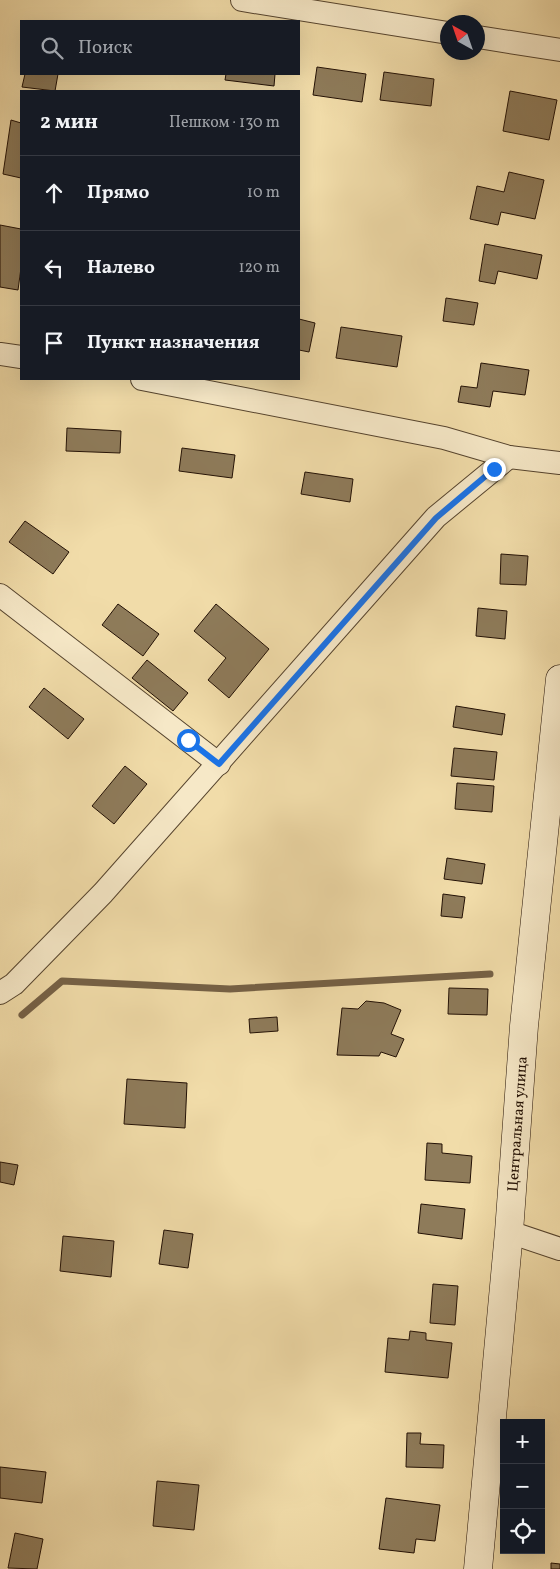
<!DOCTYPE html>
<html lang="ru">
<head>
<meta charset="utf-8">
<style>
  body { margin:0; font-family:Vollkorn,serif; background:#242831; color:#f1f3f6 }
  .controls { position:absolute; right:15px; bottom:15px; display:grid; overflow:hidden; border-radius:0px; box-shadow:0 5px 20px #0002 }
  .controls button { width:45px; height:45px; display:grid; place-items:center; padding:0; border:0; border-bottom:1px solid #363941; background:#171b24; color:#f1f3f6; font:25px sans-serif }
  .compass { position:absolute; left:440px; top:15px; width:45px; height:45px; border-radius:50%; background:#171b24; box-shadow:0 5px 20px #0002; rotate:320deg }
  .stop { position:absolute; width:15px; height:15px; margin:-11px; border:4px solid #1a73e8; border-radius:50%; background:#fff }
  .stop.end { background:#1a73e8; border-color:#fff; box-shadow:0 1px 5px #0008 }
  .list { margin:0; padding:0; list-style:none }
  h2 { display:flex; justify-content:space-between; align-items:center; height:65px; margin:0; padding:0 20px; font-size:21px }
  h2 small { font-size:16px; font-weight:400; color:#9ea1a6 }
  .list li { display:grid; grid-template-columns:32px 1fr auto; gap:15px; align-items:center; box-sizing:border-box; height:75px; padding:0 20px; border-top:1px solid #363941 }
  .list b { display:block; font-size:19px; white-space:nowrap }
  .list em { font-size:16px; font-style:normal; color:#9ea1a6 }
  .icon { flex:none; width:28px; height:28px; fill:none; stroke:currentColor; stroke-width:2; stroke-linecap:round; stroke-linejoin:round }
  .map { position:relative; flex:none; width:560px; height:1569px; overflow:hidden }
  .search { position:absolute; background:#171b24; box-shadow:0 5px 20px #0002; left:20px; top:20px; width:280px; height:55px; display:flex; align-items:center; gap:12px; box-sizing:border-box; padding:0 18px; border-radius:0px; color:#9ea1a6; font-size:19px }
  .panel { position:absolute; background:#171b24; box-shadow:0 5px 20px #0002; left:20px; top:90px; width:280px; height:290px; border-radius:0px }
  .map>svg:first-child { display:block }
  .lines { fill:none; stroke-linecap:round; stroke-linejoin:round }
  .stream { stroke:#756146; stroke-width:7 }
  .building { fill:#8e7b5a; stroke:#231105 }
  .street-casing { stroke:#56442e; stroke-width:24 }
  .secondary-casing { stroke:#231105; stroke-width:29 }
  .street { stroke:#f6e8c7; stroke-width:22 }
  .secondary { stroke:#f6e8c7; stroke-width:28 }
  .route { stroke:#1a73e8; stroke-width:6 }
  .labels { text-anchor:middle; stroke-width:4; stroke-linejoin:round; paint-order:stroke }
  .street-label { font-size:15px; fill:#231105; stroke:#f6e8c7 }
</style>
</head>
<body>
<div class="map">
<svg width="560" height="1569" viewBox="0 0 560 1569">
  <rect width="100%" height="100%" fill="#f1dca9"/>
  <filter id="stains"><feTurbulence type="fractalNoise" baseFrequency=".004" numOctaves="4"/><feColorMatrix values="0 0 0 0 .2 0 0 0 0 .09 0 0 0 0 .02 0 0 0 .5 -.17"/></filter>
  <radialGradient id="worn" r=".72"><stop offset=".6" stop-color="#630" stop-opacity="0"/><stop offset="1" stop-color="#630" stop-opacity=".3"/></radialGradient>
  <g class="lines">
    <polyline class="stream" points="22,1015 62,981 230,989 490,974"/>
  </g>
  <g class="building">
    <polygon points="317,67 366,74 362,102 313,95"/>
    <polygon points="384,72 434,79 431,106 380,100"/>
    <polygon points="25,74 58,74 55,91 22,87"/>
    <polygon points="226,74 275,74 274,86 225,80"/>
    <polygon points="510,91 557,100 549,140 503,131"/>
    <polygon points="11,120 21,123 21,178 3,174"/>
    <polygon points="509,172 544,180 535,219 501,212 498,225 470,219 477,186 504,192"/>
    <polygon points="0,225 21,229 21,268 18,290 0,287"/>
    <polygon points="485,244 542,255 537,279 498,271 495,284 479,281"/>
    <polygon points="446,298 478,303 474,325 443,321"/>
    <polygon points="299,319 315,323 309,352 299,350"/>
    <polygon points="341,327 402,336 397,367 336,358"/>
    <polygon points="481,363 529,370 525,395 493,391 490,407 458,402 461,386 477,388"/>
    <polygon points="67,428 121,431 120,453 66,451"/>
    <polygon points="182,448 235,455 232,478 179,471"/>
    <polygon points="305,472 353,479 350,502 301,494"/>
    <polygon points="25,521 69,552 53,574 9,542"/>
    <polygon points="501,554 528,556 526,585 500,584"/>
    <polygon points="118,604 159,634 143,656 102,625"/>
    <polygon points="216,604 269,649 229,698 208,680 226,658 194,631"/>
    <polygon points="478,608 507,611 505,639 476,636"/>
    <polygon points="147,660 188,693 173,711 132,678"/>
    <polygon points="44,688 84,719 68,739 29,707"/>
    <polygon points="456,706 505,714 502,735 453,727"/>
    <polygon points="454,748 497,752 494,780 451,776"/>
    <polygon points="125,766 147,784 114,824 92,806"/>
    <polygon points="457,783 494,786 492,812 455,809"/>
    <polygon points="447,858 485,864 482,884 444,879"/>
    <polygon points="443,894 465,897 462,918 441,916"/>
    <polygon points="449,988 488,989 487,1015 448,1014"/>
    <polygon points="366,1001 384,1003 401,1010 391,1034 404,1039 396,1057 381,1052 379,1056 337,1055 342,1008 358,1009"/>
    <polygon points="277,1017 278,1031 250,1033 249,1019"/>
    <polygon points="127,1079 187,1083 185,1128 124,1124"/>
    <polygon points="427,1143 442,1144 442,1153 472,1156 470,1183 425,1180"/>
    <polygon points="0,1162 18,1165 14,1185 0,1182"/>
    <polygon points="421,1204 465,1209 462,1239 418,1233"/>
    <polygon points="164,1230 193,1234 188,1268 159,1264"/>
    <polygon points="63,1236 114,1241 111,1277 60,1271"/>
    <polygon points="433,1284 458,1286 455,1325 430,1323"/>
    <polygon points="410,1331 426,1333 426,1340 452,1343 448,1378 385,1372 388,1338 409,1340"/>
    <polygon points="407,1433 421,1433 420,1444 444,1445 443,1468 406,1467"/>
    <polygon points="0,1467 46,1472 42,1503 0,1498"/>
    <polygon points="157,1481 199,1485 194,1530 153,1526"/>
    <polygon points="386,1498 440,1505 435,1541 416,1539 414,1553 379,1549"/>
    <polygon points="15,1533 43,1539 37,1569 8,1568"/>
    <polygon points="551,1563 560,1564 560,1569 551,1569"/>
  </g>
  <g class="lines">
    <g class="street-casing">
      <g id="street">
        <polyline points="242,0 448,33"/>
        <polyline points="478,37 560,50"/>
        <polyline points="0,354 21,357"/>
        <polyline points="142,379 444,438 509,457 560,463"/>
        <polyline points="0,595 219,764"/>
        <polyline points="0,993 14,984 103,893 436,517 509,457"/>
        <polyline points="509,1232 560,1249"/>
      </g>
    </g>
    <g class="secondary-casing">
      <polyline id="secondary" points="478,1569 509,1232 524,1026 560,679"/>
    </g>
    <use href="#street" class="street"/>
    <use href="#secondary" class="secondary"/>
  </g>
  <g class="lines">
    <polyline class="route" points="188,740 219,764 436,518 494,469"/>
  </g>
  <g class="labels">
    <g class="street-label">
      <text transform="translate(517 1124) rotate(-86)" y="5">Центральная улица</text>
    </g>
  </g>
  <rect width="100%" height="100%" filter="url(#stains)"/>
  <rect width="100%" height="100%" fill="url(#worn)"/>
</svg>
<div class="controls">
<button>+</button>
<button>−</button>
<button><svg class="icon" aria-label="locate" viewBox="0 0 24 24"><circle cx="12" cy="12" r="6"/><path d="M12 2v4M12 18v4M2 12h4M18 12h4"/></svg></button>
</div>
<svg class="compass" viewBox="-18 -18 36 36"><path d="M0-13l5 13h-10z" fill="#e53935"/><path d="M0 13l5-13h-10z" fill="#9ea1a6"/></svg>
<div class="stop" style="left:188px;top:740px"></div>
<div class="stop end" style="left:494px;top:469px"></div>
<div class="search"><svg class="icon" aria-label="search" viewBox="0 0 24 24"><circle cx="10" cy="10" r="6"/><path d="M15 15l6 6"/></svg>Поиск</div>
<section class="panel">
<h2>2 мин<small>Пешком · 130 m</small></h2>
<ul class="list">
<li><svg class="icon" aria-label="ahead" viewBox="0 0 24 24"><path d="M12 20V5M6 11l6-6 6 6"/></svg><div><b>Прямо</b></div><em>10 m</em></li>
<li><svg class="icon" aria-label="left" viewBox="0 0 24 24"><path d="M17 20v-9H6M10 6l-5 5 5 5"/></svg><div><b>Налево</b></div><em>120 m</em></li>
<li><svg class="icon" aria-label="arrive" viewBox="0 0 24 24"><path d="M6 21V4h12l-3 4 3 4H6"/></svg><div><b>Пункт назначения</b></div></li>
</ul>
</section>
</div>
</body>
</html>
